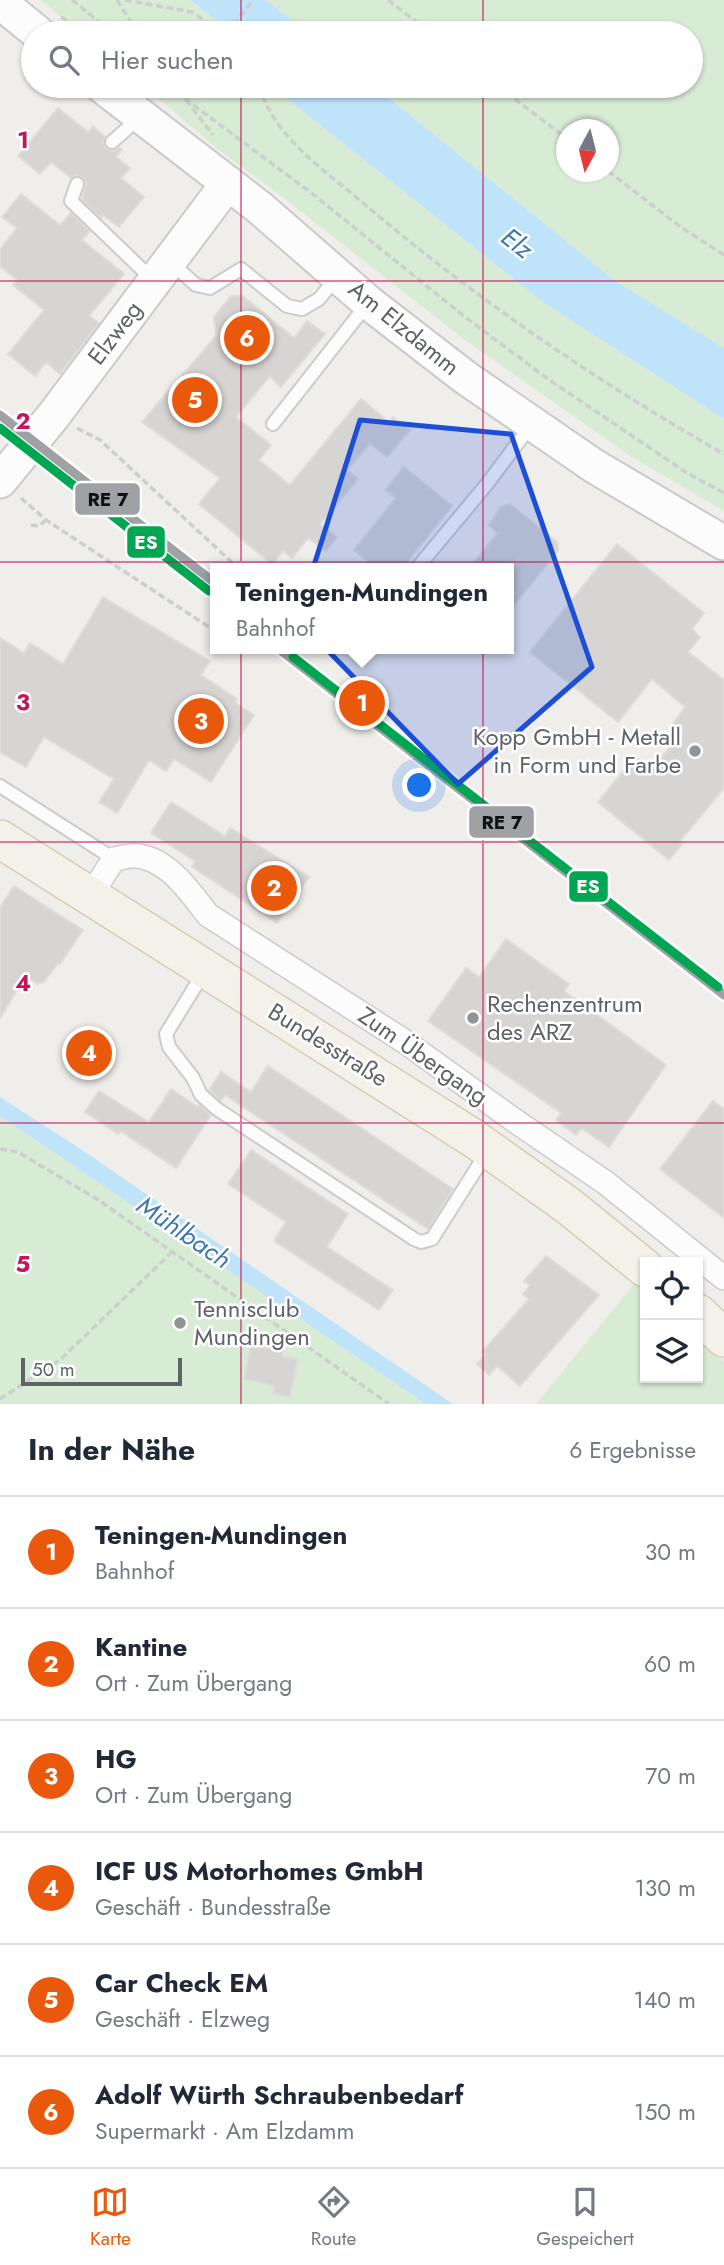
<!DOCTYPE html>
<html lang="de">
<head>
<meta charset="utf-8">
<style>
  body { margin:0; font-family:Jost,sans-serif; background:#f6f6f7; color:#1f2937 }
  .controls { position:absolute; right:21px; bottom:21px; display:grid; overflow:hidden; border-radius:0px; box-shadow:0 2px 5px #0004 }
  .controls button { width:63px; height:63px; display:grid; place-items:center; padding:0; border:0; border-bottom:2px solid #e0e1e3; background:#fff; color:#1f2937; font:35px sans-serif }
  .compass { position:absolute; left:556px; top:119px; width:63px; height:63px; border-radius:50%; background:#fff; box-shadow:0 2px 5px #0004; rotate:187deg }
  .scale { position:absolute; left:21px; bottom:18px; width:161px; box-sizing:border-box; padding-left:7px; border:4px solid #5f6368; border-top:0; font-size:19px; line-height:24px; white-space:nowrap; color:#5f6368; -webkit-text-stroke:5px #fff; paint-order:stroke }
  .you { position:absolute; left:420px; top:786px; width:24px; height:24px; margin:-18px; border:5px solid #fff; border-radius:50%; background:#1a73e8; box-shadow:0 0 0 10px #1a73e833 }
  .badge { display:grid; place-items:center; width:46px; height:46px; border-radius:50%; background:#ea580c; color:#fff; font-size:23px; font-weight:700 }
  .pin { position:absolute; translate:-50% -50%; border:4px solid #fff; box-shadow:0 2px 7px #0006 }
  .popup { position:absolute; left:210px; top:563px; width:304px; height:91px; box-sizing:border-box; display:grid; place-content:center; border-radius:0px; background:#fff; filter:drop-shadow(0 2px 5px #0005); font-size:23px; white-space:nowrap; color:#747a83 }
  .popup b { font-size:26px; color:#1f2937 }
  .popup::after { content:''; position:absolute; left:50%; top:100%; margin-left:-14px; border:14px solid transparent; border-top-color:#fff }
  .list { margin:0; padding:0; list-style:none }
  h2 { display:flex; justify-content:space-between; align-items:center; height:91px; margin:0; padding:0 28px; font-size:30px }
  h2 small { font-size:23px; font-weight:400; color:#747a83 }
  .list li { display:grid; grid-template-columns:46px 1fr auto; gap:21px; align-items:center; box-sizing:border-box; height:112px; padding:0 28px; border-top:2px solid #e0e1e3 }
  .list b { display:block; font-size:26px; white-space:nowrap }
  .list p { margin:0; font-size:23px; white-space:nowrap; color:#747a83 }
  .list em { font-size:23px; font-style:normal; color:#747a83 }
  .icon { flex:none; width:38px; height:38px; fill:none; stroke:currentColor; stroke-width:2; stroke-linecap:round; stroke-linejoin:round }
  .map { position:relative; flex:none; width:724px; height:1404px; overflow:hidden }
  .search { position:absolute; background:#fff; box-shadow:0 2px 5px #0004; left:21px; right:21px; top:21px; height:77px; display:flex; align-items:center; gap:18px; box-sizing:border-box; padding:0 24px; border-radius:38px; color:#747a83; font-size:26px }
  .sheet { height:763px; background:#fff }
  nav { display:flex; justify-content:space-around; align-items:center; box-sizing:border-box; height:98px; border-top:2px solid #e0e1e3; background:#fff; font-size:19px; color:#747a83 }
  nav a { display:grid; justify-items:center; gap:4px }
  nav .on { color:#ea580c }
  .map>svg:first-child { display:block }
  .green { fill:#d8ebd5; fill-rule:evenodd }
  .water { fill:#bfe3f9 }
  .building { fill:#d6d5d3; stroke:#deddd9; stroke-width:2 }
  .lines { fill:none; stroke-linecap:round; stroke-linejoin:round }
  .lane-casing { stroke:#cbcccc; stroke-width:16 }
  .street-casing { stroke:#cbcccc; stroke-width:26 }
  .secondary-casing { stroke:#cacacb; stroke-width:37 }
  .primary-casing { stroke:#d7cdb7; stroke-width:40 }
  .path { stroke:#cbd0cc; stroke-width:3.5; stroke-dasharray:7 3.5; stroke-linecap:butt }
  .lane { stroke:#fdfcfc; stroke-width:12 }
  .street { stroke:#fdfcfc; stroke-width:23 }
  .secondary { stroke:#fdfcfc; stroke-width:33 }
  .primary { stroke:#f4f1e9; stroke-width:37 }
  .rail-1-casing { stroke:#fff; stroke-width:14 }
  .rail-2-casing { stroke:#fff; stroke-width:14 }
  .rail-1 { stroke:#9fa1a4; stroke-width:9 }
  .rail-2 { stroke:#00a651; stroke-width:9 }
  .marked { fill:#1d4ed8; fill-opacity:0.2; stroke:#1d4ed8; stroke-width:5; stroke-linejoin:round }
  .grid { fill:none; stroke:#c2185b; stroke-width:2; stroke-opacity:0.55 }
  .poi-dot { fill:#919496; stroke:#fff; stroke-width:2.5 }
  .labels { text-anchor:middle; stroke-width:5; stroke-linejoin:round; paint-order:stroke }
  .street-label { font-size:24px; fill:#5f6368; stroke:#fff }
  .poi-label { font-size:24px; fill:#5f6368; stroke:#fff; text-anchor:start }
  .water-label { font-size:26px; font-style:italic; fill:#4079ac; stroke:#fff }
  .grid-label { font-size:23px; text-anchor:middle; font-weight:bold; fill:#c2185b; stroke:#fff; stroke-width:5; stroke-linejoin:round; paint-order:stroke }
  .line-badge { stroke:#fff; stroke-width:2.5 }
  .badge-label { font-size:19px; text-anchor:middle; font-weight:bold; fill:#fff }
  .pale-badge-label { font-size:19px; text-anchor:middle; font-weight:bold; fill:#111 }
</style>
</head>
<body>
<div class="map">
<svg width="724" height="1404" viewBox="0 0 724 1404">
  <rect width="100%" height="100%" fill="#efeeea"/>
  <g class="green">
    <polygon points="41,0 190,0 234,33 81,33"/>
    <path d="M 266,0 L 724,0 L 724,348 L 614,280 L 374,86 L 691,86 L 691,33 L 308,33 ZM 566,130 L 608,130 L 608,172 L 566,172 Z"/>
    <polygon points="144,86 271,86 543,302 724,419 724,511 629,455 465,340 280,195 219,150"/>
    <polygon points="0,1116 426,1404 0,1404"/>
    <polygon points="635,1283 645,1291 645,1378 698,1378 698,1335 724,1362 724,1404 536,1404"/>
  </g>
  <g class="water">
    <polygon points="190,0 266,0 308,33 234,33"/>
    <polygon points="271,86 374,86 614,280 724,348 724,419 543,302"/>
    <polygon points="0,1097 79,1148 453,1404 426,1404 0,1116"/>
  </g>
  <g class="building">
    <polygon points="58,108 88,132 93,126 105,137 103,143 106,148 113,151 119,148 122,150 116,157 130,168 121,178 144,197 119,227 103,215 101,218 82,200 86,183 83,178 76,175 71,178 51,162 40,174 18,156"/>
    <polygon points="21,194 60,225 71,213 90,231 82,240 124,274 89,316 99,323 60,374 46,362 35,376 8,354 44,310 13,285 17,280 0,266 0,249 17,228 2,217"/>
    <polygon points="231,296 243,296 294,338 307,321 325,334 281,387 270,376 236,417 271,445 259,460 290,485 361,399 389,422 393,417 410,430 387,457 370,443 347,470 358,479 320,524 337,537 326,551 308,538 292,558 283,551 272,564 199,504 220,478 142,422 216,336 214,317"/>
    <polygon points="404,467 452,506 402,568 377,568 354,550 396,498 386,490"/>
    <polygon points="510,504 558,543 558,551 509,611 509,568 469,568 498,533 489,525 501,507"/>
    <polygon points="617,544 704,613 692,629 700,637 688,652 724,680 724,788 680,841 683,843 669,860 598,802 635,757 651,770 683,731 673,724 685,707 652,679 618,722 530,652"/>
    <polygon points="103,597 210,661 201,675 237,699 235,703 254,715 211,782 174,759 166,771 149,760 117,813 99,802 114,779 44,737 26,767 0,752 0,638 24,653 30,643 63,664"/>
    <polygon points="171,802 225,836 230,828 309,877 277,923 192,867 195,861 151,833"/>
    <polygon points="14,886 83,930 60,964 58,963 44,982 37,984 26,976 0,1018 0,907"/>
    <polygon points="506,939 569,984 564,991 666,1065 609,1147 581,1128 576,1135 556,1120 561,1113 428,1021 466,968 479,977"/>
    <polygon points="268,1066 453,1189 428,1229 225,1095 221,1101 209,1090 221,1072 251,1092"/>
    <polygon points="171,1089 198,1107 199,1105 211,1115 176,1168 120,1131 118,1134 85,1112 99,1091 149,1122"/>
    <polygon points="713,1101 724,1109 724,1218 660,1169"/>
    <polygon points="251,1150 348,1214 327,1247 393,1290 379,1310 274,1241 286,1222 228,1184"/>
    <polygon points="546,1256 599,1295 520,1386 497,1366 489,1375 477,1364 485,1355 482,1352 529,1299 523,1294 530,1285 524,1281"/>
    <polygon points="251,1343 283,1349 282,1356 298,1359 290,1397 273,1394 274,1386 244,1379"/>
  </g>
  <g class="lines">
    <g class="lane-casing">
      <g id="lane">
        <polyline points="112,142 140,117"/>
        <polyline points="77,184 71,201 153,280"/>
        <polyline points="169,261 196,285 210,288 241,269 287,306 302,309 319,299 337,277"/>
        <polyline points="273,424 368,303"/>
        <polyline points="417,568 487,484 532,424"/>
        <polyline points="0,786 114,859"/>
        <polyline points="204,972 166,1034 169,1047 193,1078 201,1095 217,1109 414,1239 421,1242 432,1239 487,1152"/>
      </g>
    </g>
    <g class="street-casing">
      <path id="street" d="M 90,896 L 114,859 C 121,858 130,855 137,856 C 168,859 190,892 208,915 L 404,1041 L 511,1118 L 606,1183 L 724,1278"/>
    </g>
    <g class="secondary-casing">
      <g id="secondary">
        <polyline points="0,2 38,33"/>
        <polyline points="102,86 260,208 369,303 466,378 594,466 724,543"/>
        <polyline points="0,481 54,415 228,183"/>
      </g>
    </g>
    <g class="primary-casing">
      <g id="primary">
        <polyline points="0,839 473,1138 570,1207 645,1268"/>
        <polyline points="698,1313 724,1338"/>
      </g>
    </g>
    <g class="path">
      <polyline points="72,0 113,33"/>
      <polyline points="117,0 138,33"/>
      <polyline points="125,0 192,12 222,33"/>
      <polyline points="388,0 431,33"/>
      <polyline points="61,17 86,33"/>
      <polyline points="227,33 253,0"/>
      <polyline points="168,86 314,195 465,317 548,379 687,473 724,493"/>
      <path d="M 259,86 C 275,138 323,169 363,203 C 475,298 596,381 724,454"/>
      <polyline points="498,86 566,138"/>
      <polyline points="181,93 186,86"/>
      <polyline points="186,100 213,135"/>
      <polyline points="608,171 682,228 724,255"/>
      <polyline points="77,428 100,440 238,568"/>
      <polyline points="21,498 46,520 215,631"/>
      <polyline points="31,525 39,526 46,520"/>
      <polyline points="0,1149 18,1152 100,1201 389,1404"/>
      <polyline points="0,1399 61,1359 171,1253"/>
    </g>
    <use href="#lane" class="lane"/>
    <use href="#street" class="street"/>
    <use href="#secondary" class="secondary"/>
    <use href="#primary" class="primary"/>
    <g class="rail-1-casing">
      <g id="rail-1">
        <polyline points="0,415 215,583"/>
        <polyline points="279,649 724,995"/>
      </g>
    </g>
    <g class="rail-2-casing">
      <g id="rail-2">
        <polyline points="0,428 209,591"/>
        <polyline points="293,657 718,987"/>
      </g>
    </g>
    <use href="#rail-1" class="rail-1"/>
    <use href="#rail-2" class="rail-2"/>
  </g>
  <path class="marked" d="M 360,420 L 511,434 L 592,667 L 458,784 L 297,619 Z"/>
  <path class="grid" d="M 241,0 L 241,33M 483,0 L 483,33M 241,86 L 241,1404M 483,86 L 483,1404M 0,281 L 724,281M 0,562 L 724,562M 0,842 L 724,842M 0,1123 L 724,1123"/>
  <g class="poi-dot">
    <circle cx="695" cy="751" r="7"/>
    <circle cx="473" cy="1018" r="7"/>
    <circle cx="180" cy="1323" r="7"/>
  </g>
  <g class="labels">
    <g class="street-label">
      <text transform="translate(404 328) rotate(39)" y="8">Am Elzdamm</text>
      <text transform="translate(115 333) rotate(-53)" y="8">Elzweg</text>
      <text transform="translate(328 1045) rotate(32)" y="8">Bundesstraße</text>
      <text transform="translate(423 1056) rotate(35)" y="8">Zum Übergang</text>
    </g>
    <g class="poi-label">
      <text x="681" y="745" text-anchor="end">Kopp GmbH - Metall<tspan x="681" dy="28">in Form und Farbe</tspan></text>
      <text x="487" y="1012">Rechenzentrum<tspan x="487" dy="28">des ARZ</tspan></text>
      <text x="194" y="1317">Tennisclub<tspan x="194" dy="28">Mundingen</tspan></text>
    </g>
    <g class="water-label">
      <text transform="translate(517 243) rotate(38)" y="9">Elz</text>
      <text transform="translate(184 1232) rotate(34)" y="9">Mühlbach</text>
    </g>
  </g>
  <g class="grid-label">
    <text x="23" y="148">1</text>
    <text x="23" y="429">2</text>
    <text x="23" y="710">3</text>
    <text x="23" y="991">4</text>
    <text x="23" y="1272">5</text>
  </g>
  <g class="line-badge">
    <rect x="74" y="482" width="67" height="34" rx="7" fill="#9fa1a4"/>
    <rect x="126" y="525" width="40" height="34" rx="7" fill="#00a651"/>
    <rect x="468" y="805" width="67" height="34" rx="7" fill="#9fa1a4"/>
    <rect x="568" y="870" width="41" height="33" rx="7" fill="#00a651"/>
  </g>
  <g class="badge-label">
    <text x="146" y="549">ES</text>
    <text x="588" y="893">ES</text>
  </g>
  <g class="pale-badge-label">
    <text x="108" y="506">RE 7</text>
    <text x="502" y="829">RE 7</text>
  </g>
</svg>
<div class="controls">
<button><svg class="icon" aria-label="locate" viewBox="0 0 24 24"><circle cx="12" cy="12" r="6"/><path d="M12 2v4M12 18v4M2 12h4M18 12h4"/></svg></button>
<button><svg class="icon" aria-label="layers" viewBox="0 0 24 24"><path d="M12 4l9 5-9 5-9-5zM3 14l9 5 9-5"/></svg></button>
</div>
<svg class="compass" viewBox="-18 -18 36 36"><path d="M0-13l5 13h-10z" fill="#e53935"/><path d="M0 13l5-13h-10z" fill="#747a83"/></svg>
<div class="scale">50 m</div>
<div class="you"></div>
<div class="pin badge" style="left:362px;top:703px">1</div>
<div class="popup"><b>Teningen-Mundingen</b>Bahnhof</div>
<div class="pin badge" style="left:274px;top:888px">2</div>
<div class="pin badge" style="left:201px;top:721px">3</div>
<div class="pin badge" style="left:89px;top:1053px">4</div>
<div class="pin badge" style="left:195px;top:400px">5</div>
<div class="pin badge" style="left:247px;top:338px">6</div>
<div class="search"><svg class="icon" aria-label="search" viewBox="0 0 24 24"><circle cx="10" cy="10" r="6"/><path d="M15 15l6 6"/></svg>Hier suchen</div>
</div>
<section class="sheet">
<h2>In der Nähe<small>6 Ergebnisse</small></h2>
<ul class="list">
<li><span class="badge">1</span><div><b>Teningen-Mundingen</b><p>Bahnhof</p></div><em>30 m</em></li>
<li><span class="badge">2</span><div><b>Kantine</b><p>Ort · Zum Übergang</p></div><em>60 m</em></li>
<li><span class="badge">3</span><div><b>HG</b><p>Ort · Zum Übergang</p></div><em>70 m</em></li>
<li><span class="badge">4</span><div><b>ICF US Motorhomes GmbH</b><p>Geschäft · Bundesstraße</p></div><em>130 m</em></li>
<li><span class="badge">5</span><div><b>Car Check EM</b><p>Geschäft · Elzweg</p></div><em>140 m</em></li>
<li><span class="badge">6</span><div><b>Adolf Würth Schraubenbedarf</b><p>Supermarkt · Am Elzdamm</p></div><em>150 m</em></li>
</ul>
</section>
<nav>
<a class="on"><svg class="icon" aria-label="map" viewBox="0 0 24 24"><path d="M3 6l6-2 6 2 6-2v14l-6 2-6-2-6 2zM9 4v14M15 6v14"/></svg>Karte</a>
<a><svg class="icon" aria-label="directions" viewBox="0 0 24 24"><path d="M12 3l9 9-9 9-9-9zM9 14v-3h6M13 9l2 2-2 2"/></svg>Route</a>
<a><svg class="icon" aria-label="saved" viewBox="0 0 24 24"><path d="M7 4h10v16l-5-4-5 4z"/></svg>Gespeichert</a>
</nav>
</body>
</html>
